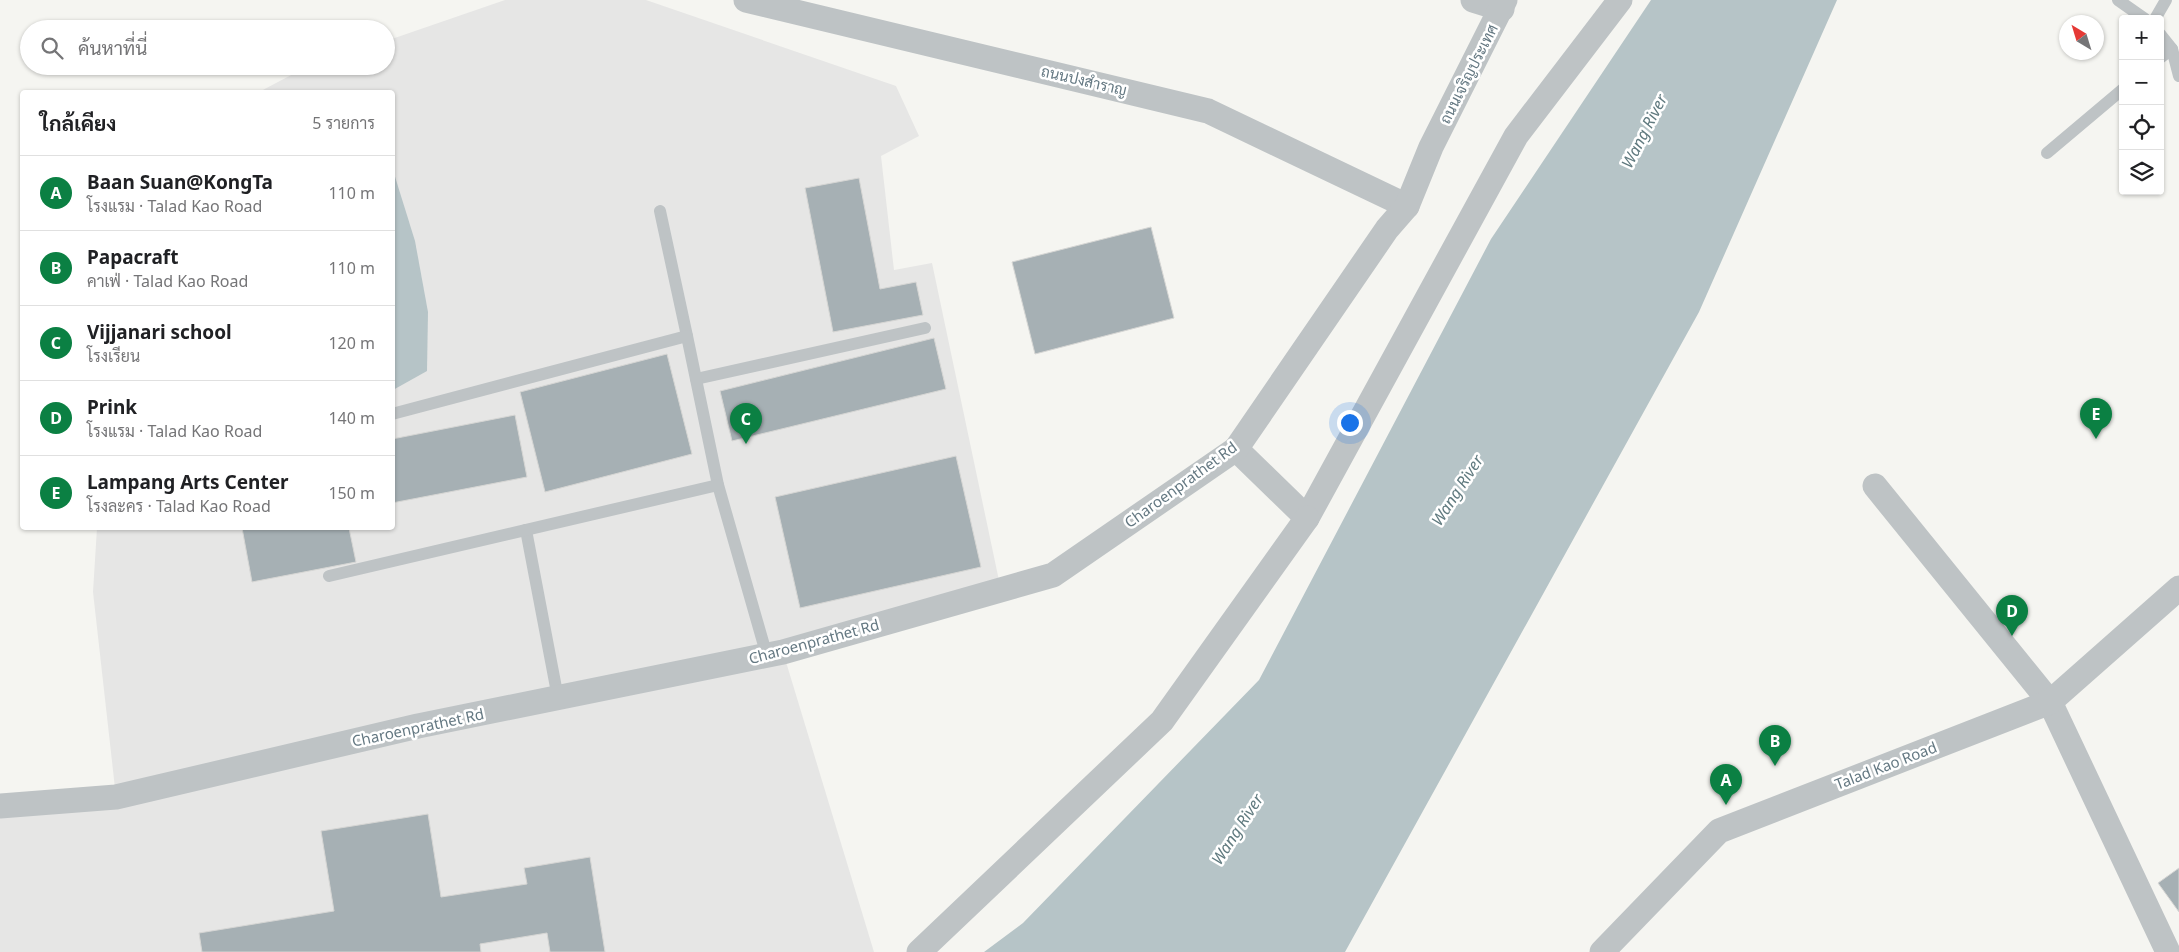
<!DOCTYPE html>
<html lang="th">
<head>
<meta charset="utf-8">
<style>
  body { margin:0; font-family:"Noto Sans",Sarabun,sans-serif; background:#f2f2f2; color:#202124 }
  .controls { position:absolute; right:15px; top:15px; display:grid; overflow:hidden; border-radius:5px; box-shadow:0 1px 4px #0004 }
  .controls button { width:45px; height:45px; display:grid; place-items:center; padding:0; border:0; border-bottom:1px solid #e0e0e0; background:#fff; color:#202124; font:25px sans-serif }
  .compass { position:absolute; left:2059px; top:15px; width:45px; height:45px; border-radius:50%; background:#fff; box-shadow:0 1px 4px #0004; rotate:322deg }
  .you { position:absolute; left:1349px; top:422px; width:18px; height:18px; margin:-12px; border:4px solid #fff; border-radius:50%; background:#1a73e8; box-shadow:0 0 0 8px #1a73e833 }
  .badge { display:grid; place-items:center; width:32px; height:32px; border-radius:50%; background:#0b8043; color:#fff; font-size:16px; font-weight:700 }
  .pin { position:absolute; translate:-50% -41px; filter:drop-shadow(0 1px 2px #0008) }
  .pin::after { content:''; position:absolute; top:26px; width:18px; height:15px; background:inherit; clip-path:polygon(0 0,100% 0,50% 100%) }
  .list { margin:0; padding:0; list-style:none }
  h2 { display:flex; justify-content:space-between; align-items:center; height:65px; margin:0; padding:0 20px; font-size:21px }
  h2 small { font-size:16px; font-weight:400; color:#757577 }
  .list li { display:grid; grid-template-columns:32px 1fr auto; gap:15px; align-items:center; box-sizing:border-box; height:75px; padding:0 20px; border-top:1px solid #e0e0e0 }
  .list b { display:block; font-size:19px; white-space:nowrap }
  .list p { margin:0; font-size:16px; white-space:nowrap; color:#757577 }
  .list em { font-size:16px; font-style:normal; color:#757577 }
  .icon { flex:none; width:28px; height:28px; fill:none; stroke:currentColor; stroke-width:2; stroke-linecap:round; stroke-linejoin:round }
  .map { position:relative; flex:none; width:2179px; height:952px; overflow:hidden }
  .search { position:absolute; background:#fff; box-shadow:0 1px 4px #0004; left:20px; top:20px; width:375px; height:55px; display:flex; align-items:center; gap:12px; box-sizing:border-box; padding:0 18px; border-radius:28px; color:#757577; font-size:19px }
  .panel { position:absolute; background:#fff; box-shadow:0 1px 4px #0004; left:20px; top:90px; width:375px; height:440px; border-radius:5px }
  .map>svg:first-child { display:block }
  .built { fill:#e6e6e5 }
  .water { fill:#b6c4c7 }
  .building { fill:#a6b0b4; stroke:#d6d6d4 }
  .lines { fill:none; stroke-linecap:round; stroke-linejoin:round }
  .service { stroke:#bec3c5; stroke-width:12 }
  .minor { stroke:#bec3c5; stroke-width:25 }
  .labels { text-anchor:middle; stroke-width:5; stroke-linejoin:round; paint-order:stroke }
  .street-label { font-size:15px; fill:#647882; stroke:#fff }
  .water-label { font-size:16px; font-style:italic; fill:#607a7f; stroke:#fff }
</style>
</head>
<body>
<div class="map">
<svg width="2179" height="952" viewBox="0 0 2179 952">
  <rect width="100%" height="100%" fill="#f5f5f1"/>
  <polygon class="built" points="505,0 646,0 896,86 919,136 881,156 894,270 932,263 1001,590 783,652 874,952 0,952 0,806 116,797 93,592 97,528 392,528 392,92 259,92 295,73 315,66 386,66 386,41"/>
  <g class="water">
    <polygon points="1651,0 1837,0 1699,312 1345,952 984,952 1023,923 1259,680 1491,239"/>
    <polygon points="392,167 415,241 428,312 427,371 393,390"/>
  </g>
  <g class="building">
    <polygon points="859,178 880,289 916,282 923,315 833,332 805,188"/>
    <polygon points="1151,227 1174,318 1035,354 1012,262"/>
    <polygon points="934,338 946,389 732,441 720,391"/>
    <polygon points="667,354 692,454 545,492 520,392"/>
    <polygon points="515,415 527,477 392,503 392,439"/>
    <polygon points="956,456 981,567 800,608 775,497"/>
    <polygon points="242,528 349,528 356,562 252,582"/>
    <polygon points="428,814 441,897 527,884 524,868 590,857 605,952 550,952 547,933 480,944 481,952 202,952 199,933 334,911 321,831"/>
    <polygon points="2179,868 2179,912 2158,883"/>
  </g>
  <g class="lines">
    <g class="service">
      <polyline points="2118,0 2145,19"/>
      <polyline points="2155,19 2166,0"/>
      <polyline points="2160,34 2172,49 2179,76"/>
      <polyline points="2160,58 2172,49"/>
      <polyline points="2047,153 2123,89"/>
      <polyline points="660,211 687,336"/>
      <polyline points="696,379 925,328"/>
      <polyline points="392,414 687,336 718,485 767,656"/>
      <polyline points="526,530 558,698"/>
      <polyline points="329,576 718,485"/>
    </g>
    <g class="minor">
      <polyline points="746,0 1208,111 1407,206"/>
      <polyline points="1473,0 1502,9"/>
      <polyline points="1236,449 1307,518 1516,136 1620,0"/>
      <polyline points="1875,486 2050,702 2168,952"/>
      <polyline points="0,806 116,797 418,726 783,652 1053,575 1236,449 1387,229 1407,206 1431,147 1505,0"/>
      <polyline points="919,952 1162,721 1307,518"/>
      <polyline points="1602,952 1719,831 2050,702 2179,588"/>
    </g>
  </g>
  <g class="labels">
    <g class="street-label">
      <text transform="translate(1469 74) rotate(-63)" y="5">ถนนเจริญประเทศ</text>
      <text transform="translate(1084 81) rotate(13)" y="5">ถนนปงสำราญ</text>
      <text transform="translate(1181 485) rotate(-36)" y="5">Charoenprathet Rd</text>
      <text transform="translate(814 642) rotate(-15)" y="5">Charoenprathet Rd</text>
      <text transform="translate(418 728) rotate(-12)" y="5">Charoenprathet Rd</text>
      <text transform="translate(1886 766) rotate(-21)" y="5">Talad Kao Road</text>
    </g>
    <g class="water-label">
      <text transform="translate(1644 131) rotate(-63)" y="6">Wang River</text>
      <text transform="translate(1457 490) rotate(-57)" y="6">Wang River</text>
      <text transform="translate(1237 829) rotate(-57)" y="6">Wang River</text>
    </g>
  </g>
</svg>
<div class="controls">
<button>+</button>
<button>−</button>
<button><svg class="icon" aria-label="locate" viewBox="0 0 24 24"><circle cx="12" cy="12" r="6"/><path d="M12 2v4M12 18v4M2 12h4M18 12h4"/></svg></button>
<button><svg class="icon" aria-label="layers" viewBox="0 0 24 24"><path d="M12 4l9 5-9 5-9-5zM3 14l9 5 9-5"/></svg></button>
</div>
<svg class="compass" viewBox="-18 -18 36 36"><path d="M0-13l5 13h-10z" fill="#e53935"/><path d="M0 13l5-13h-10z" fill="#757577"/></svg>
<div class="you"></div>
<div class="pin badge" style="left:1726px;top:805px">A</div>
<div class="pin badge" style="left:1775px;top:766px">B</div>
<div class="pin badge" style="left:746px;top:444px">C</div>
<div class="pin badge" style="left:2012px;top:636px">D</div>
<div class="pin badge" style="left:2096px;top:439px">E</div>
<div class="search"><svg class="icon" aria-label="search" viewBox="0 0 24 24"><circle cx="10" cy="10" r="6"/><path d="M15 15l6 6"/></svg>ค้นหาที่นี่</div>
<section class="panel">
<h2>ใกล้เคียง<small>5 รายการ</small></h2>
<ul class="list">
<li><span class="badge">A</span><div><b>Baan Suan@KongTa</b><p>โรงแรม · Talad Kao Road</p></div><em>110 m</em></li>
<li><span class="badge">B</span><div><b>Papacraft</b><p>คาเฟ่ · Talad Kao Road</p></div><em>110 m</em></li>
<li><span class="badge">C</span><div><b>Vijjanari school</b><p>โรงเรียน</p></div><em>120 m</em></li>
<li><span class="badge">D</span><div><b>Prink</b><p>โรงแรม · Talad Kao Road</p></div><em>140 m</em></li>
<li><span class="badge">E</span><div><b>Lampang Arts Center</b><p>โรงละคร · Talad Kao Road</p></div><em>150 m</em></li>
</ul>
</section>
</div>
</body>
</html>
